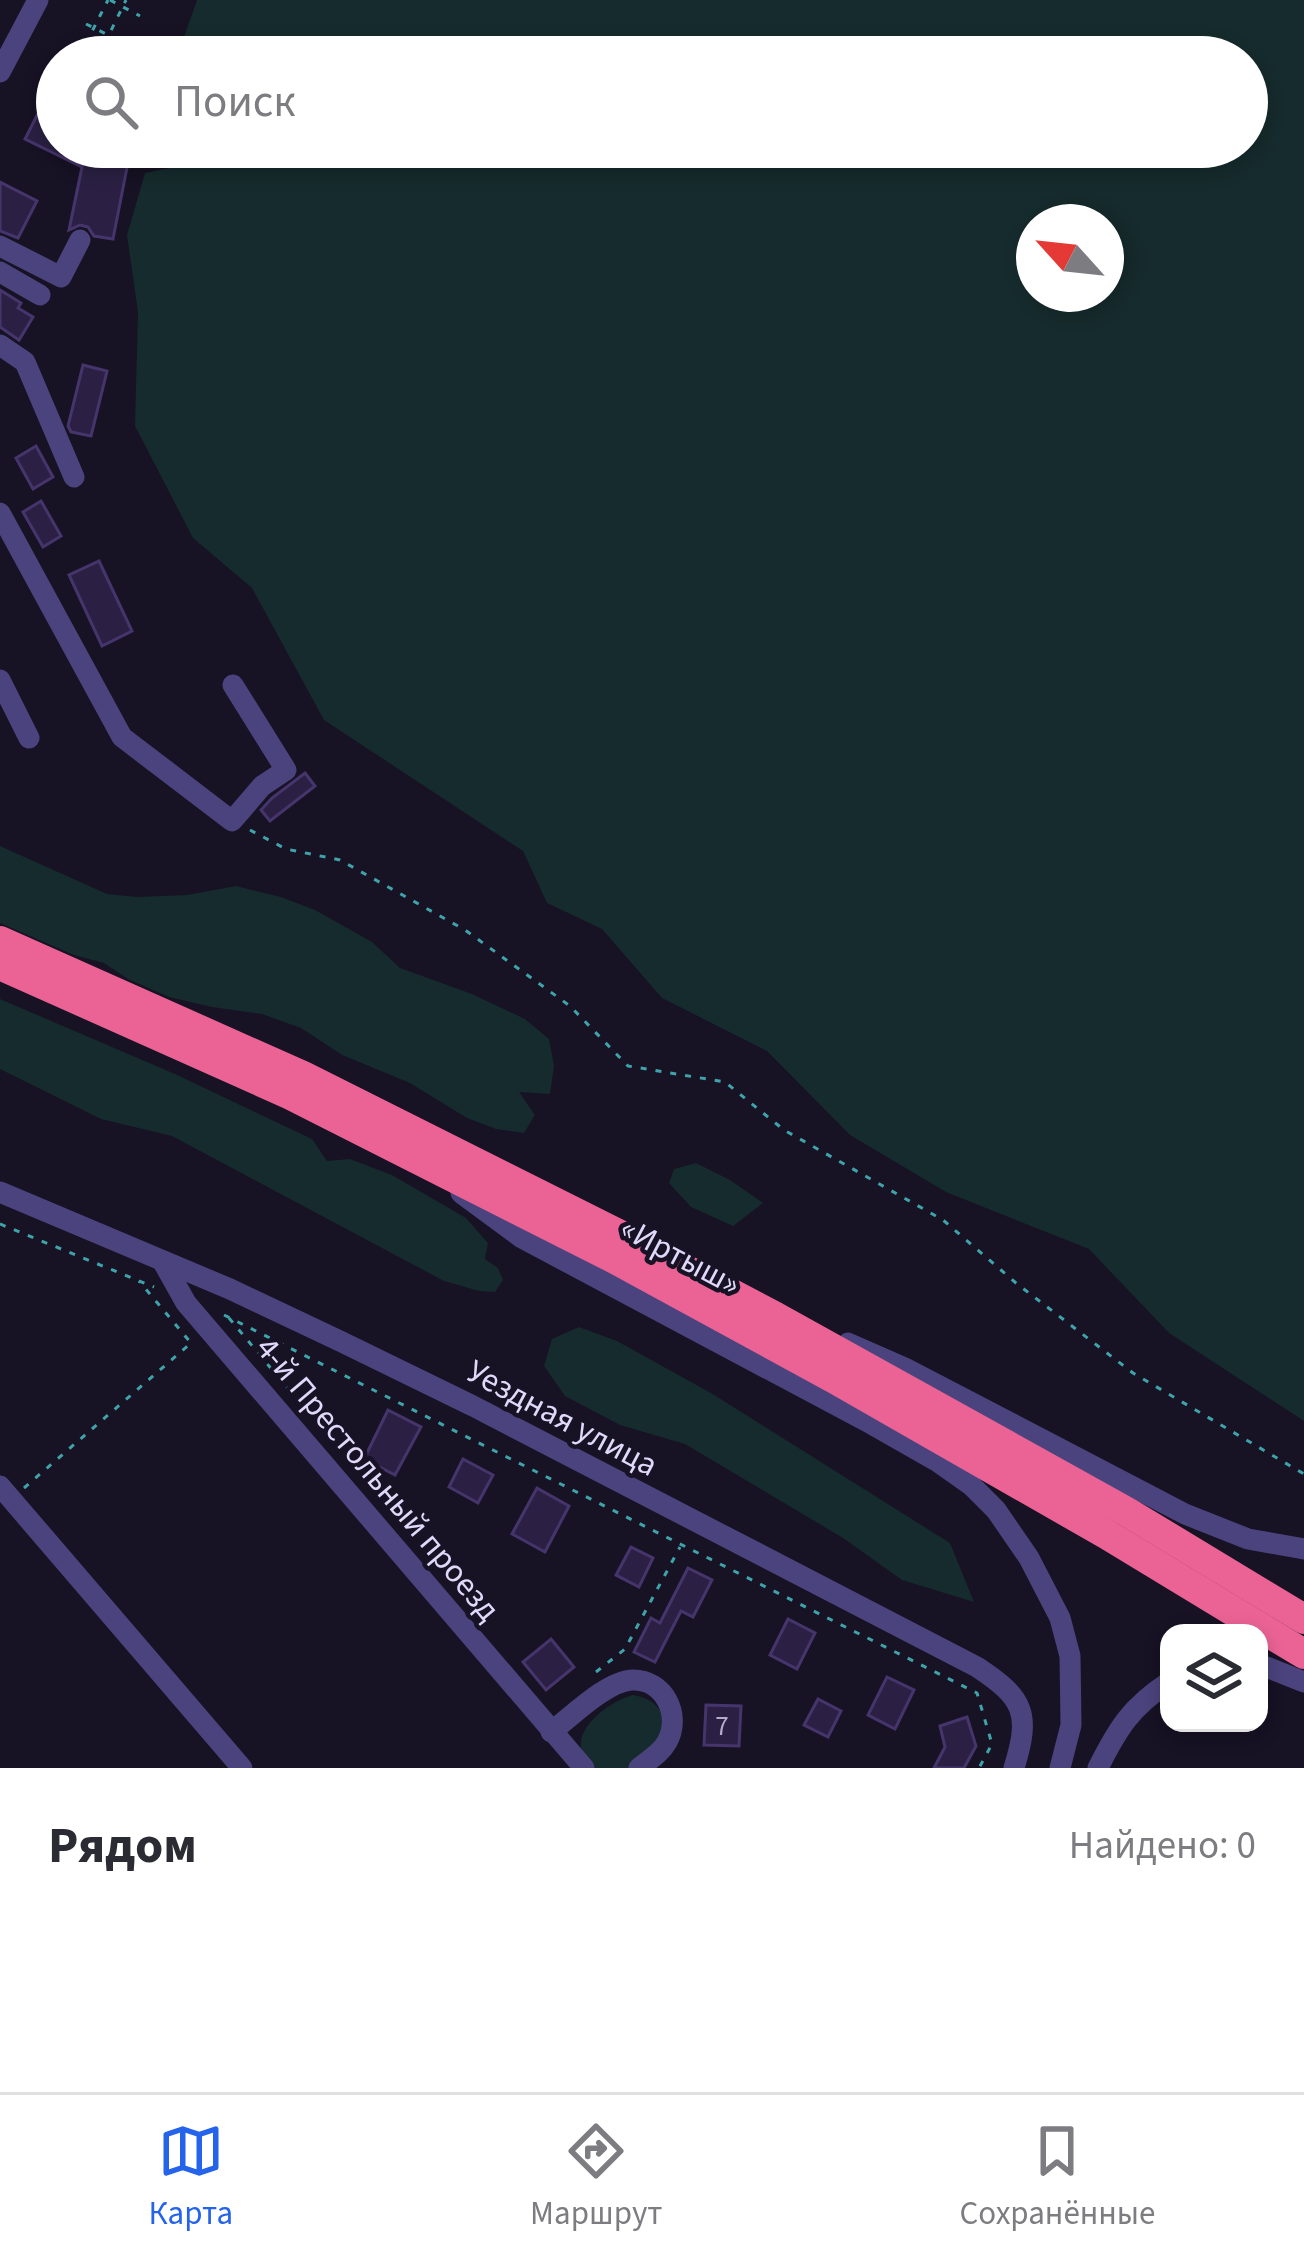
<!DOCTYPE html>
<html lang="ru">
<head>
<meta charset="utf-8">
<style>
  body { margin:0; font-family:"Source Sans 3",sans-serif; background:#f7f7f7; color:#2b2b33 }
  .controls { position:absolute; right:36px; bottom:36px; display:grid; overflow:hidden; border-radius:24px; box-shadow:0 6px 18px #0003 }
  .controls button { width:108px; height:108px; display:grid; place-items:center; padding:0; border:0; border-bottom:3px solid #e1e1e2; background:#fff; color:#2b2b33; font:60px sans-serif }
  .compass { position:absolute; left:1016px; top:204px; width:108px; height:108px; border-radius:50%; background:#fff; box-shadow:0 6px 18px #0003; rotate:297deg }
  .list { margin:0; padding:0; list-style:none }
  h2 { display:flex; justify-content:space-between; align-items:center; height:156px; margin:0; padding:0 48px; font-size:51px }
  h2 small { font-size:39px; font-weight:400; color:#7c7c81 }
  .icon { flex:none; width:66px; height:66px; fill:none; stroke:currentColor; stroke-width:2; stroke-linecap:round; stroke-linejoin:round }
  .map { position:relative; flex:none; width:1304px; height:1768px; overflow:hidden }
  .search { position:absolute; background:#fff; box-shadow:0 6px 18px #0003; left:36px; right:36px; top:36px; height:132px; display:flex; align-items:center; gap:30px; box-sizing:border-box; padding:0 42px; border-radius:66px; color:#7c7c81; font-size:45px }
  .sheet { height:324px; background:#fff }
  nav { display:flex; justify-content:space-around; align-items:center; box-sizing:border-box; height:168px; border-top:3px solid #e1e1e2; background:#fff; font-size:33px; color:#7c7c81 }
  nav a { display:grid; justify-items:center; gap:6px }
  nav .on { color:#2563eb }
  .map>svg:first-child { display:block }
  .green { fill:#162b2d; fill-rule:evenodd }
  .building { fill:#2b2043; stroke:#46356c; stroke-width:3 }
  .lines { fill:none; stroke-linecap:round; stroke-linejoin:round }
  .path { stroke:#3fa4a9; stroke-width:3; stroke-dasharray:6 9; stroke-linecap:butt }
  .minor { stroke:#4b437d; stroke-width:21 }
  .highway { stroke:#eb6395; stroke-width:30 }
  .labels { text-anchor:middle; stroke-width:9; stroke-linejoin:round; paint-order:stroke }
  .number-label { font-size:27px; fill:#b4abcc }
  .street-label { font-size:33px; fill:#e1d9fa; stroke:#171224 }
</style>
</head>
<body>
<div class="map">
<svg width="1304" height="1768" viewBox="0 0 1304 1768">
  <rect width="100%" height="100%" fill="#171224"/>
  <g class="green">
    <path d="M 197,0 L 1304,0 L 1304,1421 L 1169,1333 L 1089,1249 L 946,1192 L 850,1135 L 767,1051 L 662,998 L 602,929 L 547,903 L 523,851 L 324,720 L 252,588 L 193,538 L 135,426 L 138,312 L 127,235 L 145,173 L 184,165 L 173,147 L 1247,147 L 1247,57 L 177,57 ZM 1034,222 L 1106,222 L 1106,294 L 1034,294 Z"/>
    <polygon points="0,846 107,894 138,897 187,895 236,886 281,897 315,910 372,942 400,968 472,994 525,1019 549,1039 554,1066 550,1094 519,1092 535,1115 524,1133 496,1129 467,1118 410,1083 342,1055 301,1028 262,1014 212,1007 169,997 128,979 104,963 74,955 0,923"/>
    <polygon points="0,999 175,1074 312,1139 327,1161 350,1159 392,1175 466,1218 488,1243 485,1259 498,1268 503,1280 495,1292 479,1291 444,1281 172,1136 101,1119 0,1069"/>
    <polygon points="696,1163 730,1180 763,1203 733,1226 691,1207 669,1183 674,1169"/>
    <polygon points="579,1327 617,1341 711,1393 950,1543 974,1602 902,1580 843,1538 685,1444 620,1425 565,1396 544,1366 552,1339"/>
    <path d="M 633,1695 C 644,1697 652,1700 659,1709 C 675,1732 645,1752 630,1768 L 594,1768 C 590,1762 584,1757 582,1751 C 574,1726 613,1700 633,1695 Z"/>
  </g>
  <g class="building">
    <polygon points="57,76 57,147 131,147 113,239 94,236 88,227 80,225 69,230 82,167 25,139"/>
    <polygon points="0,182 37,201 18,238 0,231"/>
    <polygon points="0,290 21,303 18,308 33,317 19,340 0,327"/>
    <polygon points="83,365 107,371 91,436 71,432 68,426"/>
    <polygon points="36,446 53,477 33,489 16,458"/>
    <polygon points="41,501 61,536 43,547 23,512"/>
    <polygon points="99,561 132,631 102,646 69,575"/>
    <polygon points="305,773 315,786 270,821 261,810 272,798"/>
    <polygon points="388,1410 421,1427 395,1475 364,1459"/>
    <polygon points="463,1459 493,1475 478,1503 449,1487"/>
    <polygon points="537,1488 569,1506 545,1552 512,1534"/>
    <polygon points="631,1547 653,1558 639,1587 616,1575"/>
    <polygon points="688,1568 712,1580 693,1617 681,1611 655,1662 634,1652 651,1618 660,1623"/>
    <polygon points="788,1619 815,1633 797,1669 770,1655"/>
    <polygon points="551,1639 574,1667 546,1690 523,1662"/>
    <polygon points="887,1677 914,1690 895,1729 868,1715"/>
    <polygon points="818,1699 841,1711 828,1737 804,1725"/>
    <polygon points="706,1705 741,1706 739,1746 704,1745"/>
    <polygon points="967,1717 976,1746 964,1768 934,1768 945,1747 940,1726"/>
  </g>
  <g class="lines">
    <g class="path">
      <polyline points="110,0 140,16"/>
      <polyline points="86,24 126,44"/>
      <polyline points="79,57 108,0"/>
      <polyline points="98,57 126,0"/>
      <polyline points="250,830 286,849 340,860 465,930 570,1006 628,1066 725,1082 784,1130 943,1220 1016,1283 1133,1373 1304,1474"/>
      <polyline points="0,1224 154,1287"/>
      <polyline points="224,1315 977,1693 992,1744 979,1768"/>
      <polyline points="229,1318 319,1426"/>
      <polyline points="24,1488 191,1343 139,1281"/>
      <polyline points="596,1672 625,1649 680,1547"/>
    </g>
    <g class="minor">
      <polyline points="0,72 38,0"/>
      <polyline points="0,246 61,277 80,240"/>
      <polyline points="0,272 40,295"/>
      <polyline points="0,345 25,362 74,477"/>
      <polyline points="0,513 122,737 232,821 262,786 286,770 233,685"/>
      <polyline points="0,680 29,738"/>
      <path d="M 0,1192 L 230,1289 L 342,1342 L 473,1406 L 977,1667 C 1024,1698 1031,1713 1014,1768"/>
      <polyline points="461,1193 522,1238 866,1421 938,1462 972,1486 996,1510 1029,1558 1060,1618 1070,1656 1071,1725 1060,1768"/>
      <polyline points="163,1262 186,1303 584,1768"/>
      <polyline points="848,1343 905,1368 1185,1514 1248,1539 1304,1549"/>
      <polyline points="0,1486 242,1768"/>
      <polyline points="1259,1664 1304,1682"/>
      <path d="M 551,1732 C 571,1717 607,1681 632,1680 C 664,1679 682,1715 667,1742 C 661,1753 649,1760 639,1768"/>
      <path d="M 1098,1768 C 1118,1728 1131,1707 1169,1682"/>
    </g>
    <g class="highway">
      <polyline points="0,941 303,1076 626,1238 776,1317 1127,1512 1304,1619"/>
      <polyline points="0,965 291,1095 617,1260 837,1380 1106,1534 1304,1654"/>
    </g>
  </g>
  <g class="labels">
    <g class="number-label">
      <text x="722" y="1735">7</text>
    </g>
    <g class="street-label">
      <text transform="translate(681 1255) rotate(28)" y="12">«Иртыш»</text>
      <text transform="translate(563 1417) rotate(28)" y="12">Уездная улица</text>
      <text transform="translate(379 1478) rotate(50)" y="12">4-й Престольный проезд</text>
    </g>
  </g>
</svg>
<div class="controls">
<button><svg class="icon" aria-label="layers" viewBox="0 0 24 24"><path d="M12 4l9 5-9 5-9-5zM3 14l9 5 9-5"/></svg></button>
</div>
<svg class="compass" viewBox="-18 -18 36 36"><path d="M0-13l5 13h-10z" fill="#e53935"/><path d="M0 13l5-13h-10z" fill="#7c7c81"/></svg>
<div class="search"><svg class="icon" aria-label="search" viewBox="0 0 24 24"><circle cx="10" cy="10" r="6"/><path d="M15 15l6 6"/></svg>Поиск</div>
</div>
<section class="sheet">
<h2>Рядом<small>Найдено: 0</small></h2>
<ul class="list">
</ul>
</section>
<nav>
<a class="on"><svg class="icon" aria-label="map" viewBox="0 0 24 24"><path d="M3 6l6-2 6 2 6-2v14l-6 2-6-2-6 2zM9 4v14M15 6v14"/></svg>Карта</a>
<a><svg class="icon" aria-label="directions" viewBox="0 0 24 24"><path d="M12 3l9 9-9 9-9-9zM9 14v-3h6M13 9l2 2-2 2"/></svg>Маршрут</a>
<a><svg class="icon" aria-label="saved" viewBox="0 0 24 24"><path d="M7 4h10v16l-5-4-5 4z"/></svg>Сохранённые</a>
</nav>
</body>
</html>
